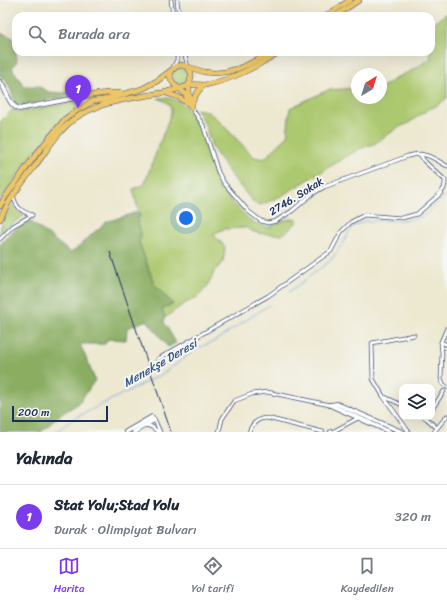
<!DOCTYPE html>
<html lang="tr">
<head>
<meta charset="utf-8">
<style>
  body { margin:0; font-family:Sriracha,sans-serif; background:#f6f6f7; color:#1f2937 }
  .controls { position:absolute; right:12px; bottom:12px; display:grid; overflow:hidden; border-radius:8px; box-shadow:0 4px 16px #0002 }
  .controls button { width:36px; height:36px; display:grid; place-items:center; padding:0; border:0; border-bottom:1px solid #e0e1e3; background:#fff; color:#1f2937; font:20px sans-serif }
  .compass { position:absolute; left:351px; top:68px; width:36px; height:36px; border-radius:50%; background:#fff; box-shadow:0 4px 16px #0002; rotate:38deg }
  .scale { position:absolute; left:12px; bottom:10px; width:96px; box-sizing:border-box; padding-left:4px; border:2px solid #1b2f5e; border-top:0; font-size:11px; line-height:14px; white-space:nowrap; color:#1b2f5e; -webkit-text-stroke:3px #f6f6f2; paint-order:stroke }
  .you { position:absolute; left:186px; top:218px; width:14px; height:14px; margin:-10px; border:3px solid #fff; border-radius:50%; background:#1a73e8; box-shadow:0 0 0 6px #1a73e833 }
  .badge { display:grid; place-items:center; width:26px; height:26px; border-radius:50%; background:#7c3aed; color:#fff; font-size:13px; font-weight:700 }
  .pin { position:absolute; translate:-50% -33px; filter:drop-shadow(0 1px 2px #0008) }
  .pin::after { content:''; position:absolute; top:21px; width:14px; height:12px; background:inherit; clip-path:polygon(0 0,100% 0,50% 100%) }
  .list { margin:0; padding:0; list-style:none }
  h2 { display:flex; justify-content:space-between; align-items:center; height:52px; margin:0; padding:0 16px; font-size:17px }
  h2 small { font-size:13px; font-weight:400; color:#747a83 }
  .list li { display:grid; grid-template-columns:26px 1fr auto; gap:12px; align-items:center; box-sizing:border-box; height:64px; padding:0 16px; border-top:1px solid #e0e1e3 }
  .list b { display:block; font-size:15px; white-space:nowrap }
  .list p { margin:0; font-size:13px; white-space:nowrap; color:#747a83 }
  .list em { font-size:13px; font-style:normal; color:#747a83 }
  .icon { flex:none; width:22px; height:22px; fill:none; stroke:currentColor; stroke-width:2; stroke-linecap:round; stroke-linejoin:round }
  .map { position:relative; flex:none; width:447px; height:432px; overflow:hidden }
  .search { position:absolute; background:#fff; box-shadow:0 4px 16px #0002; left:12px; right:12px; top:12px; height:44px; display:flex; align-items:center; gap:10px; box-sizing:border-box; padding:0 14px; border-radius:12px; color:#747a83; font-size:15px }
  .sheet { height:116px; background:#fff }
  nav { display:flex; justify-content:space-around; align-items:center; box-sizing:border-box; height:56px; border-top:1px solid #e0e1e3; background:#fff; font-size:11px; color:#747a83 }
  nav a { display:grid; justify-items:center; gap:2px }
  nav .on { color:#7c3aed }
  .map>svg:first-child { display:block }
  .green { fill:#adc970; stroke:#647c67 }
  .forest { fill:#8aad62; stroke:#526e60 }
  .lines { fill:none; stroke-linecap:round; stroke-linejoin:round }
  .stream { stroke:#73a6df; stroke-width:1 }
  .minor-casing { stroke:#3a4b6f; stroke-width:4.5 }
  .tertiary-casing { stroke:#3a4b6f; stroke-width:5.5 }
  .primary-casing { stroke:#3a4b6f; stroke-width:6 }
  .minor { stroke:#fff; stroke-width:3 }
  .tertiary { stroke:#fff; stroke-width:4 }
  .primary { stroke:#ecc669; stroke-width:5 }
  .rail { stroke:#1b2f5e; stroke-width:1 }
  .labels { text-anchor:middle; stroke-width:4; stroke-linejoin:round; paint-order:stroke }
  .street-label { font-size:11px; fill:#1b2f5e; stroke:#f6f6f2 }
  .water-label { font-size:12px; font-style:italic; fill:#3a598b; stroke:#f6f6f2 }
</style>
</head>
<body>
<div class="map">
<svg width="447" height="432" viewBox="0 0 447 432">
  <rect width="100%" height="100%" fill="#f6f6f2"/>
  <filter id="ink" filterUnits="userSpaceOnUse"><feTurbulence type="fractalNoise" baseFrequency=".025" numOctaves="2"/><feDisplacementMap in="SourceGraphic" scale="8" xChannelSelector="R" yChannelSelector="G"/><feConvolveMatrix kernelMatrix="1 2 1 2 8 2 1 2 1" color-interpolation-filters="sRGB"/></filter>
  <filter id="wash" filterUnits="userSpaceOnUse"><feTurbulence type="fractalNoise" baseFrequency=".012" numOctaves="4" result="noise"/><feDisplacementMap in="SourceGraphic" scale="16" xChannelSelector="R" yChannelSelector="G"/><feGaussianBlur stdDeviation="0.9" result="paint"/><feColorMatrix in="noise" values="0 0 0 0 0 0 0 0 0 0 0 0 0 0 0 0 0 1.4 0 .05"/><feComposite in="paint" operator="in"/></filter>
  <g filter="url(#wash)">
    <rect width="100%" height="100%" fill="#ede8d0"/>
    <g class="green">
      <polygon points="447,13 447,98 438,105 427,110 407,124 399,127 374,144 359,149 281,196 263,204 258,205 254,203 231,175 216,153 212,147 205,124 196,109 207,111 219,121 254,157 264,159 287,137 290,108 328,90 357,88 357,98 381,98 381,88 398,77 413,70 431,58 429,52 431,52 431,25"/>
      <circle cx="181" cy="76" r="8"/>
      <path d="M 158,98 L 168,98 L 175,100 L 183,104 L 187,109 L 201,131 L 213,173 L 231,201 L 251,221 L 257,224 L 265,227 L 270,227 L 284,220 L 296,218 L 298,221 L 295,224 L 292,226 L 290,229 L 282,235 C 271,233 254,236 246,227 L 244,228 L 224,229 L 213,234 L 225,247 L 223,263 L 214,271 C 212,281 203,294 194,299 C 192,301 188,301 186,303 C 182,305 179,308 175,310 C 171,314 171,315 165,317 L 162,311 L 164,307 L 173,304 L 154,284 L 139,242 L 141,233 L 137,220 L 138,217 L 140,217 L 133,189 L 144,185 L 171,113 C 172,103 166,102 158,98 Z"/>
      <polygon points="85,100 85,102 64,117 56,125 32,155 8,188 0,203 0,122 13,109 15,111 20,112"/>
      <path d="M 13,204 C 16,209 18,213 25,215 L 8,227 L 0,235 C 0,222 6,214 13,204 Z"/>
    </g>
    <g class="forest">
      <polygon points="0,33 12,37 13,40 17,58 16,64 12,68 24,86 38,86 49,92 63,93 82,90 92,91 20,106 15,104 11,90 7,83 0,76"/>
      <path d="M 138,212 L 140,217 L 138,217 L 137,220 C 139,227 144,235 139,242 L 154,284 L 173,305 L 164,307 L 162,311 L 165,317 L 164,322 L 176,343 L 168,347 L 147,320 L 127,328 L 126,340 L 108,339 L 105,344 L 80,344 L 95,380 L 79,403 L 60,415 L 41,432 L 0,432 L 0,245 L 11,232 L 30,221 L 71,253 L 106,222 Z"/>
    </g>
    <g class="lines">
      <g class="stream">
        <polyline points="289,292 330,261 342,245 352,227 364,221 408,220 422,217 447,194"/>
        <polyline points="56,432 73,419 164,373 198,348 215,341 269,305"/>
      </g>
    </g>
  </g>
  <g filter="url(#ink)">
    <g class="lines">
      <g class="minor-casing">
        <g id="minor">
          <polyline points="171,0 173,16"/>
          <polyline points="177,0 179,16"/>
          <polyline points="184,52 188,67"/>
          <polyline points="173,67 177,60 177,52"/>
          <path d="M 191,107 L 203,125 L 218,172 L 224,183 L 248,211 L 261,221 L 268,223 L 276,221 L 292,211 L 312,194 L 324,187 L 408,156 C 425,151 433,158 447,166"/>
          <path d="M 13,195 C 16,207 20,211 32,215"/>
          <polyline points="0,239 13,226 32,215"/>
          <polyline points="447,328 441,342 442,353 441,378 443,384 447,387"/>
          <polyline points="441,342 447,345"/>
          <polyline points="158,359 268,296 331,251 341,232 351,222 364,215 402,218 417,214 441,193 444,188 445,184 445,180 424,161 420,154"/>
          <polyline points="385,397 402,405"/>
          <polyline points="432,409 444,391"/>
          <polyline points="424,417 427,419 437,428 434,432"/>
          <polyline points="154,419 156,423 160,432"/>
          <polyline points="146,425 152,427 158,432"/>
          <polyline points="437,428 447,416"/>
          <polyline points="219,432 222,419 234,401 252,394 267,392 330,405"/>
          <path d="M 249,432 C 252,424 258,418 267,418 L 323,432"/>
          <polyline points="330,432 334,431 358,418"/>
          <polyline points="409,432 383,396 373,379 372,343 414,335"/>
        </g>
      </g>
      <g class="tertiary-casing">
        <g id="tertiary">
          <path d="M 0,82 C 7,90 8,105 19,109 L 85,96"/>
          <polyline points="330,405 337,404 402,432"/>
          <polyline points="330,405 390,432"/>
          <polyline points="126,432 152,417"/>
          <polyline points="134,432 154,420"/>
        </g>
      </g>
      <g class="primary-casing">
        <g id="primary">
          <polyline points="326,16 350,0"/>
          <polyline points="335,16 359,0"/>
          <path d="M 188,67 C 194,76 190,77 189,86 C 189,90 189,95 190,100"/>
          <path d="M 172,70 L 170,76 C 172,86 179,87 185,94 C 188,98 189,102 191,107"/>
          <polyline points="166,93 178,97 189,104"/>
          <polyline points="85,96 108,93 121,93"/>
          <path d="M 191,106 C 194,97 197,91 204,85"/>
          <polyline points="0,206 6,196 37,153 65,119 76,111 93,101 103,100 142,89 157,81 177,66 182,65 204,72 215,73 225,72 237,69 249,64 271,52"/>
          <path d="M 0,219 C 9,199 22,183 35,166 C 47,150 58,131 74,119 C 101,100 135,98 167,92 C 172,90 179,89 184,87 C 186,87 188,85 190,85 C 195,84 200,85 205,85 C 232,80 257,66 280,52"/>
        </g>
      </g>
      <use href="#minor" class="minor"/>
      <use href="#tertiary" class="tertiary"/>
      <use href="#primary" class="primary"/>
      <polyline class="rail" points="110,252 171,432"/>
    </g>
  </g>
  <g class="labels">
    <g class="street-label">
      <text transform="translate(296 196) rotate(-32)" y="4">2746. Sokak</text>
    </g>
    <g class="water-label">
      <text transform="translate(160 363) rotate(-30)" y="4">Menekşe Deresi</text>
    </g>
  </g>
</svg>
<div class="controls">
<button><svg class="icon" aria-label="layers" viewBox="0 0 24 24"><path d="M12 4l9 5-9 5-9-5zM3 14l9 5 9-5"/></svg></button>
</div>
<svg class="compass" viewBox="-18 -18 36 36"><path d="M0-13l5 13h-10z" fill="#e53935"/><path d="M0 13l5-13h-10z" fill="#747a83"/></svg>
<div class="scale">200 m</div>
<div class="you"></div>
<div class="pin badge" style="left:78px;top:108px">1</div>
<div class="search"><svg class="icon" aria-label="search" viewBox="0 0 24 24"><circle cx="10" cy="10" r="6"/><path d="M15 15l6 6"/></svg>Burada ara</div>
</div>
<section class="sheet">
<h2>Yakında<small></small></h2>
<ul class="list">
<li><span class="badge">1</span><div><b>Stat Yolu;Stad Yolu</b><p>Durak · Olimpiyat Bulvarı</p></div><em>320 m</em></li>
</ul>
</section>
<nav>
<a class="on"><svg class="icon" aria-label="map" viewBox="0 0 24 24"><path d="M3 6l6-2 6 2 6-2v14l-6 2-6-2-6 2zM9 4v14M15 6v14"/></svg>Harita</a>
<a><svg class="icon" aria-label="directions" viewBox="0 0 24 24"><path d="M12 3l9 9-9 9-9-9zM9 14v-3h6M13 9l2 2-2 2"/></svg>Yol tarifi</a>
<a><svg class="icon" aria-label="saved" viewBox="0 0 24 24"><path d="M7 4h10v16l-5-4-5 4z"/></svg>Kaydedilen</a>
</nav>
</body>
</html>
